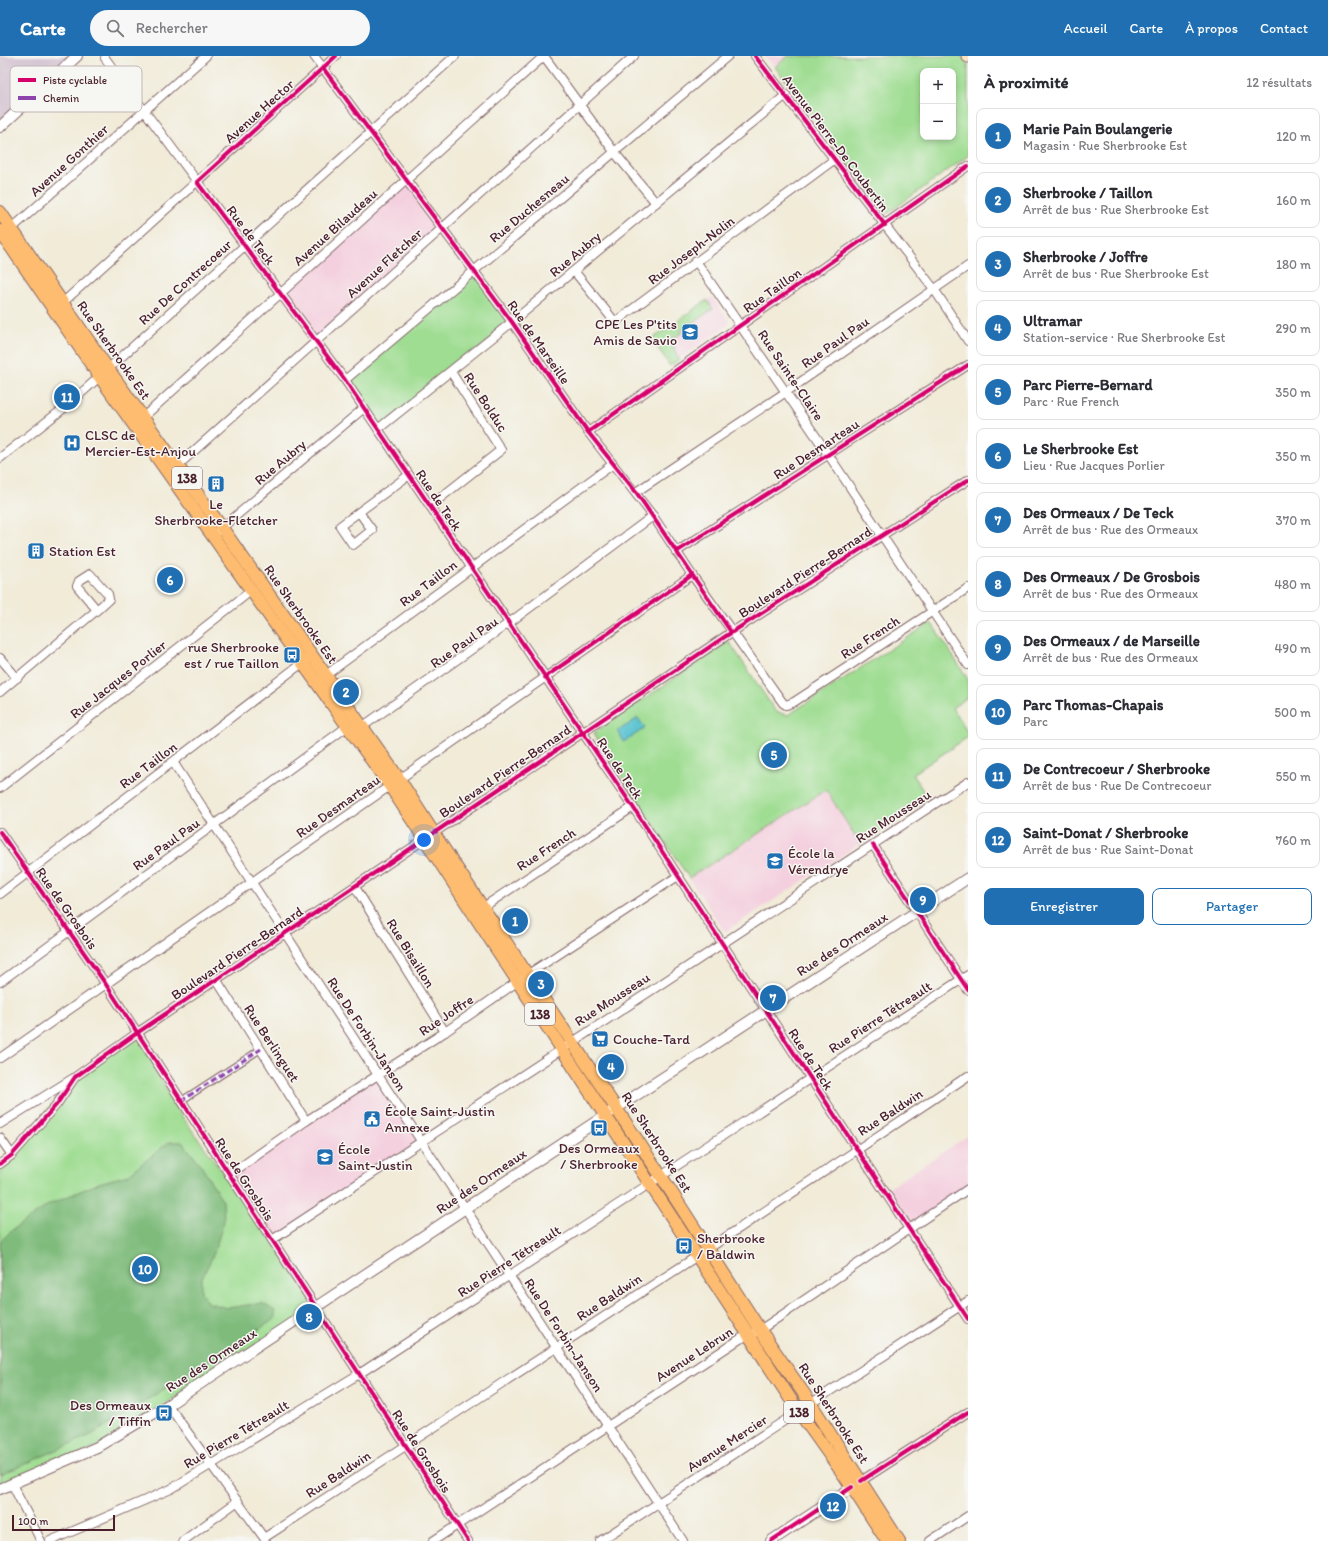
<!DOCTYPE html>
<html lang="fr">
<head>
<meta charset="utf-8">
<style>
  body { margin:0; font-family:Itim,sans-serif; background:#f7f7f7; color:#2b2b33 }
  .controls { position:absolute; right:12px; top:12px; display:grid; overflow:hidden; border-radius:8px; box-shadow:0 2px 6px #0003 }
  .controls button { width:36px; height:36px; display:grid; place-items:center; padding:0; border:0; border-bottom:1px solid #e1e1e2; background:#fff; color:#2b2b33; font:20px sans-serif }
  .scale { position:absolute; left:12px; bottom:10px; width:103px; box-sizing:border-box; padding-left:4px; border:2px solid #4a1f2b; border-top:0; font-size:11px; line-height:14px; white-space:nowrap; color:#4a1f2b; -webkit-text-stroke:3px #f6f6f2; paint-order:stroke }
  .you { position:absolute; left:424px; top:784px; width:14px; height:14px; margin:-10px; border:3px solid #fff; border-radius:50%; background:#1a73e8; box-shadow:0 0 0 6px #1a73e833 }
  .badge { display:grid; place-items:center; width:26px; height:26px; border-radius:50%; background:#1f6fb2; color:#fff; font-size:13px; font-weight:700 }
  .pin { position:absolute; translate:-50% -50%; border:2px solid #fff; box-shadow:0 1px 4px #0006 }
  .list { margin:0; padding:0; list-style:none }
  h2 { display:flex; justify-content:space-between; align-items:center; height:52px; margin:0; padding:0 16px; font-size:17px }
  h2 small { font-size:13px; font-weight:400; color:#7c7c81 }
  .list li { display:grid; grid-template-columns:26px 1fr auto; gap:12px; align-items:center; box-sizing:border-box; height:56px; margin:0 8px 8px; padding:0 8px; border:1px solid #e1e1e2; border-radius:8px }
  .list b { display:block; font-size:15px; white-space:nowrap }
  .list p { margin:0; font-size:13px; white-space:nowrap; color:#7c7c81 }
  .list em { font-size:13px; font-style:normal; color:#7c7c81 }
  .actions { display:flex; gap:8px; padding:12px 16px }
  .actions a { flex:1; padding:9px 0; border:1px solid #1f6fb2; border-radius:8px; text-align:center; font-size:14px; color:#1f6fb2 }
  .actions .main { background:#1f6fb2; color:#fff }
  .icon { flex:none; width:22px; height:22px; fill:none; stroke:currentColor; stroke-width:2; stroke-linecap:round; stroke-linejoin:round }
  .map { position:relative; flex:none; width:968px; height:1485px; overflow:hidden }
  header { display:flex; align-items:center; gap:24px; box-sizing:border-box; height:56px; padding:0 20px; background:#1f6fb2; color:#fff }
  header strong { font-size:19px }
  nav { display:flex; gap:22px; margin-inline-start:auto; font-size:14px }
  .search { width:280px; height:36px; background:#f7f7f7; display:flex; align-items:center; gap:10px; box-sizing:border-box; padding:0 14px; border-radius:22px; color:#7c7c81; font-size:15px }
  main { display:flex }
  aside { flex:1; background:#fff }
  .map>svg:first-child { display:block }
  .built { fill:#f4cfde }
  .industrial { fill:#d0bdce }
  .green { fill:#9fdd92; stroke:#747e5e; fill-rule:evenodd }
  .forest { fill:#7fbc7c; stroke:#646e54 }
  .water { fill:#57c3d0; stroke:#50717e }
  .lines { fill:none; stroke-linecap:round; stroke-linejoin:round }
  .pedestrian-casing { stroke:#846668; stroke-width:8 }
  .minor-casing { stroke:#846668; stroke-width:10 }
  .tertiary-casing { stroke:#846668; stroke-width:12 }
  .secondary-casing { stroke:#846668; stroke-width:13 }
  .primary-casing { stroke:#846668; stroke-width:14 }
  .pedestrian { stroke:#fff; stroke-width:5.5 }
  .minor { stroke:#fff; stroke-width:8 }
  .tertiary { stroke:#fff; stroke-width:10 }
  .secondary { stroke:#fee4c5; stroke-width:11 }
  .primary { stroke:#fdbc6f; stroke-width:12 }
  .quiet { stroke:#8e44ad; stroke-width:3; stroke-dasharray:6 3; stroke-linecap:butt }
  .cycleway-casing { stroke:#f6f6f2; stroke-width:6 }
  .cycleway { stroke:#d6006c; stroke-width:4 }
  .labels { text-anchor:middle; stroke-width:3; stroke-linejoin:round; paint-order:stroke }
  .shield { fill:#f6f6f2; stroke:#7e6067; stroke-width:1 }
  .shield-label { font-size:13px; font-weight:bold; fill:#4a1f2b }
  .street-label { font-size:14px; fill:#4a1f2b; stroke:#f6f6f2 }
  .poi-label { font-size:14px; fill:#4a1f2b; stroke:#f6f6f2; text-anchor:start }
  .key { fill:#f6f6f2; stroke:#c2b6b6; stroke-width:1 }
  .key-label { font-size:11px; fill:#4a1f2b }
</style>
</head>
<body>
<header>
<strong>Carte</strong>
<div class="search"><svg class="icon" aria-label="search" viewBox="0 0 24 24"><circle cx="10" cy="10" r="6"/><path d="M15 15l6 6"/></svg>Rechercher</div>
<nav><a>Accueil</a><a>Carte</a><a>À propos</a><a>Contact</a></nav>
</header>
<main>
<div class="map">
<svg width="968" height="1485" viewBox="0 0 968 1485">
  <rect width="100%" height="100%" fill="#f6f6f2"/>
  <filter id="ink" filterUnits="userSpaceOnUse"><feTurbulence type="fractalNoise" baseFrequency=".025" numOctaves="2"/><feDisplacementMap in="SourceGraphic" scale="8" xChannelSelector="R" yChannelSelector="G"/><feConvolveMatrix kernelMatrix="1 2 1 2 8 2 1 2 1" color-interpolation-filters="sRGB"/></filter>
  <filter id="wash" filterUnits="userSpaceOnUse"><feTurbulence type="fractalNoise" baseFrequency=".012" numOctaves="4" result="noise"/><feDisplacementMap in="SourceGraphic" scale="16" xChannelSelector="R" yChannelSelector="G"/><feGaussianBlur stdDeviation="0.9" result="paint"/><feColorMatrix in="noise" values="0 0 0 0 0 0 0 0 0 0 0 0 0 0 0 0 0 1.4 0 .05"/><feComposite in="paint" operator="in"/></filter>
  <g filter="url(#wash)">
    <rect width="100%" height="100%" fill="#f1ebd8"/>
    <g class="built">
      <polygon points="764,0 788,0 775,11"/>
      <polygon points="406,125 442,172 316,285 280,237"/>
      <polygon points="712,241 729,265 729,268 670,310 652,283"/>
      <polygon points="826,734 860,788 726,875 724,875 689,822"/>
      <polygon points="378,1019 421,1084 272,1184 229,1119"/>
      <polygon points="968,1080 968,1133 909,1172 884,1135"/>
    </g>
    <polygon class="industrial" points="0,0 73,0 0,67"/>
    <g class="green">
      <path d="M 788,0 L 962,0 L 968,8 L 968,100 L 888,157 L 885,157 L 775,11 ZM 923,15 L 953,15 L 953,81 L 923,81 Z"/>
      <polygon points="474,215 512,266 378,373 345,324"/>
      <polygon points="707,244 713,253 681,275 682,277 670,284 675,292 674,293 679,304 670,310 652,283"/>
      <polygon points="930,567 932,568 968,623 968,641 952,652 968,677 968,681 913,718 928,743 860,788 826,734 689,822 594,679 595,676 727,587 730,587 776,656 788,659"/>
      <polygon points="137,977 176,1052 272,1184 316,1252 97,1391 0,1434 0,1108 75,1021"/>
    </g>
    <polygon class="forest" points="169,1086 182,1086 200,1108 223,1145 224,1165 214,1197 201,1224 201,1237 209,1247 227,1252 262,1247 275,1255 275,1263 93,1378 0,1419 0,1186 12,1174 50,1148 99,1127 128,1119"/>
    <polygon class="water" points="638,662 645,672 624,686 618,675"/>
  </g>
  <g filter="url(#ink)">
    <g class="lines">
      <g class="pedestrian-casing">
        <polyline id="pedestrian" points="181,1045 261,993"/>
      </g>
      <g class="minor-casing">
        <g id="minor">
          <polyline points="314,0 512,266 588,376 653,460 692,519 783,647 786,649 794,646 968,532"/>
          <polyline points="544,0 615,97 656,147"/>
          <polyline points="755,0 934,233 968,285"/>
          <polyline points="105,2 345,324 633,751 968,1263"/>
          <polyline points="9,175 206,0"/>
          <polyline points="696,205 828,398 968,609"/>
          <polyline points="574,215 615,266 835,103"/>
          <polyline points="59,250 336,0"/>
          <polyline points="345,324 728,0"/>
          <polyline points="139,365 544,0"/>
          <polyline points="378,373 512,266 786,39"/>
          <polyline points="588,376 968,110"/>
          <polyline points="0,402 68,349 108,313 455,0"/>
          <polyline points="175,412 634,0"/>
          <polyline points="636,436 786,336 968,210"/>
          <polyline points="430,450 501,394 451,316"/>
          <polyline points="359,456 372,474 353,489 340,470 409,419"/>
          <polyline points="218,475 364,352"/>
          <polyline points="676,496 968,309"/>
          <polyline points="0,602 17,622"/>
          <polyline points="322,622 613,408"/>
          <polyline points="0,636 97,554 109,543 108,538 90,518 79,525 77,530 97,554"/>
          <polyline points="359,673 509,567 653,460"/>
          <polyline points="173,706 683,1485"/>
          <polyline points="0,732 252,534"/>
          <polyline points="0,776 105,927 468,1485"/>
          <polyline points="873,789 968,934"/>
          <polyline points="355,831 445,976"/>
          <polyline points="0,838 306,604"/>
          <polyline points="479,854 633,751"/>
          <polyline points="216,923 306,1065"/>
          <polyline points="0,926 348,670"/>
          <polyline points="0,1002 692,519"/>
          <polyline points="0,1068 72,1023"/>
          <polyline points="0,1082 12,1099"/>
          <polyline points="0,1108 12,1099 57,1048 75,1021 137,977 726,580 968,424"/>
          <polyline points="229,1119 306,1065 445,976 527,919 678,820"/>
          <polyline points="272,1184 968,726"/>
          <polyline points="168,1349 264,1482 708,1193 968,1020"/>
          <polyline points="861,1425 968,1356"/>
          <polyline points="12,1428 41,1485"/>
          <polyline points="50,1485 171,1433 359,1318 968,919"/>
          <polyline points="183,1485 238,1445"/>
          <polyline points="433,1485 740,1283 760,1274 968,1133"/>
          <polyline points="600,1485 968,1245"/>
          <polyline points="930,1485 968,1460"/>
        </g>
      </g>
      <g class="tertiary-casing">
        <g id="tertiary">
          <polyline points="0,71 77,0"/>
          <polyline points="0,1433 97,1391 168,1349 606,1059 968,822"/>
          <polyline points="771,1485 857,1428"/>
        </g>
      </g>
      <g class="secondary-casing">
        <polyline id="secondary" points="967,0 968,1"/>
      </g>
      <g class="primary-casing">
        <g id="primary">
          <polyline points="0,156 108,313 222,472 399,723 438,784 661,1120 760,1274 811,1348 899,1485"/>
          <polyline points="0,175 100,321 390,730 799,1356 844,1419 887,1485"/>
        </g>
      </g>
      <use href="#pedestrian" class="pedestrian"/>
      <use href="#minor" class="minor"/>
      <use href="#tertiary" class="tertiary"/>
      <use href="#secondary" class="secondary"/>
      <use href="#primary" class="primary"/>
      <polyline class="quiet" points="181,1045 261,993"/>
      <g class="cycleway-casing">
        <g id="cycleway">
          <polyline points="336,0 197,126 345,324 633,751 968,1263"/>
          <polyline points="755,0 885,169"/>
          <polyline points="323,12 512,266 588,376 636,436 731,576"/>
          <polyline points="588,376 968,110"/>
          <polyline points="676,496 968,309"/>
          <polyline points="545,621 692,519"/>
          <polyline points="0,776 105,927 468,1485"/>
          <polyline points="873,789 968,934"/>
          <polyline points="0,1108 12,1099 57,1048 75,1021 137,977 726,580 968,424"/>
          <polyline points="861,1425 968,1356"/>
          <polyline points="771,1485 852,1431"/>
        </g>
      </g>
      <use href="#cycleway" class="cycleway"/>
    </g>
  </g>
  <defs>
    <g id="school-square" transform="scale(0.9)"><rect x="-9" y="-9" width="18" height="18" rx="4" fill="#1f6fb2" stroke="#f6f6f2"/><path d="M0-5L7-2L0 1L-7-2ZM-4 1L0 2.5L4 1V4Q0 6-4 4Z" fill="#fff"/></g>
    <g id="hospital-square" transform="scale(0.9)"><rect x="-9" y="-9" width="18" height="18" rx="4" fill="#1f6fb2" stroke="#f6f6f2"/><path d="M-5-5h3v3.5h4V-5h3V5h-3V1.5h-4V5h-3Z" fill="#fff"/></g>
    <g id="building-square" transform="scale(0.9)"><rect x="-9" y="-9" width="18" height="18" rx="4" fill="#1f6fb2" stroke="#f6f6f2"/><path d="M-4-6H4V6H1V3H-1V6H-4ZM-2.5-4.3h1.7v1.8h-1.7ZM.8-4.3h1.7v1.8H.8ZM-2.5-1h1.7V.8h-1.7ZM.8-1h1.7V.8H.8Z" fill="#fff"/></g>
    <g id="bus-square" transform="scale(0.9)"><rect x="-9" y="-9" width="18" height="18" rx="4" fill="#1f6fb2" stroke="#f6f6f2"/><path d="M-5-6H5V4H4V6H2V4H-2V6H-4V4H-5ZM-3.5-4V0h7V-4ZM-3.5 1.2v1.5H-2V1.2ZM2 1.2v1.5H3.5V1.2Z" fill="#fff"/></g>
    <g id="supermarket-square" transform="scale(0.9)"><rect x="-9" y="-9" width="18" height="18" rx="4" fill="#1f6fb2" stroke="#f6f6f2"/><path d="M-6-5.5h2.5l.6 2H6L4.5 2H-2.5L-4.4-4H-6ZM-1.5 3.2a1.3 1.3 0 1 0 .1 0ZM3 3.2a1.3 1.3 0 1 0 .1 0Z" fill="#fff"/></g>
    <g id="civic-square" transform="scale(0.9)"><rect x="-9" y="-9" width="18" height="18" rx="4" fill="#1f6fb2" stroke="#f6f6f2"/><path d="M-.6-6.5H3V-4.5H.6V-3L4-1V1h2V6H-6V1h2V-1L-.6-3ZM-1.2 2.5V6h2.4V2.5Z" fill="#fff"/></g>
  </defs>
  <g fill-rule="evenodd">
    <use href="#school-square" x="690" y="276"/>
    <use href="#hospital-square" x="72" y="387"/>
    <use href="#building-square" x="216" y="428"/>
    <use href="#building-square" x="36" y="495"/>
    <use href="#bus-square" x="292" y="599"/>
    <use href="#school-square" x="775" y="805"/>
    <use href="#supermarket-square" x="600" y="983"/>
    <use href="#civic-square" x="372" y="1063"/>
    <use href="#bus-square" x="599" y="1072"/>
    <use href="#school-square" x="325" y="1101"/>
    <use href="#bus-square" x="684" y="1190"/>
    <use href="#bus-square" x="164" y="1357"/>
  </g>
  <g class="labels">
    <g class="shield">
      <rect x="172" y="411" width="30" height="22" rx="3"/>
      <rect x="525" y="947" width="30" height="22" rx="3"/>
      <rect x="784" y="1345" width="30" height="22" rx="3"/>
    </g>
    <g class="shield-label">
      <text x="187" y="427">138</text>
      <text x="540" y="963">138</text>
      <text x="799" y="1361">138</text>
    </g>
    <g class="street-label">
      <text transform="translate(259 55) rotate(-42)" y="5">Avenue Hector</text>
      <text transform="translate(836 87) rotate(53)" y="5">Avenue Pierre-De Coubertin</text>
      <text transform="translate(69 104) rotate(-42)" y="5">Avenue Gonthier</text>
      <text transform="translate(529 152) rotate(-40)" y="5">Rue Duchesneau</text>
      <text transform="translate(335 171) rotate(-42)" y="5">Avenue Bilaudeau</text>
      <text transform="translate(251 179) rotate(53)" y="5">Rue de Teck</text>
      <text transform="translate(691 194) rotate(-37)" y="5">Rue Joseph-Nolin</text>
      <text transform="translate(575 198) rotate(-40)" y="5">Rue Aubry</text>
      <text transform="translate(384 207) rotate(-42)" y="5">Avenue Fletcher</text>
      <text transform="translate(185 226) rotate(-42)" y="5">Rue De Contrecoeur</text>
      <text transform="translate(772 234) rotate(-35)" y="5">Rue Taillon</text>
      <text transform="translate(539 286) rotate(55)" y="5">Rue de Marseille</text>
      <text transform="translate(835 286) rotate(-35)" y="5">Rue Paul Pau</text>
      <text transform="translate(114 294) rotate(55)" y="5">Rue Sherbrooke Est</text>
      <text transform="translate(791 319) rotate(56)" y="5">Rue Sainte-Claire</text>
      <text transform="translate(486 346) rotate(57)" y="5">Rue Bolduc</text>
      <text transform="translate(816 393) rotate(-33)" y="5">Rue Desmarteau</text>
      <text transform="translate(280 406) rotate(-40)" y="5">Rue Aubry</text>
      <text transform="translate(439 444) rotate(56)" y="5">Rue de Teck</text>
      <text transform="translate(805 516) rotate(-33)" y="5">Boulevard Pierre-Bernard</text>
      <text transform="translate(428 527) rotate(-37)" y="5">Rue Taillon</text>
      <text transform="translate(301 558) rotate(55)" y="5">Rue Sherbrooke Est</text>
      <text transform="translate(870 581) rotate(-33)" y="5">Rue French</text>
      <text transform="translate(464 586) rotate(-35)" y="5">Rue Paul Pau</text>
      <text transform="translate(118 623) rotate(-38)" y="5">Rue Jacques Porlier</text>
      <text transform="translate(148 709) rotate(-37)" y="5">Rue Taillon</text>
      <text transform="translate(620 712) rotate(56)" y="5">Rue de Teck</text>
      <text transform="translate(505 715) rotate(-34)" y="5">Boulevard Pierre-Bernard</text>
      <text transform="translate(338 750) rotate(-35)" y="5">Rue Desmarteau</text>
      <text transform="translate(893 760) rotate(-33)" y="5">Rue Mousseau</text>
      <text transform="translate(166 788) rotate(-36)" y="5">Rue Paul Pau</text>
      <text transform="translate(546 793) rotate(-33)" y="5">Rue French</text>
      <text transform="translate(67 852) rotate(55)" y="5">Rue de Grosbois</text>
      <text transform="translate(842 888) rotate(-33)" y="5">Rue des Ormeaux</text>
      <text transform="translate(237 897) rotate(-34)" y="5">Boulevard Pierre-Bernard</text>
      <text transform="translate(411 897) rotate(58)" y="5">Rue Bisaillon</text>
      <text transform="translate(612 943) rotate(-33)" y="5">Rue Mousseau</text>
      <text transform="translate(446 959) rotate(-34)" y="5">Rue Joffre</text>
      <text transform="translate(880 961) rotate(-33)" y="5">Rue Pierre Tétreault</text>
      <text transform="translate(367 978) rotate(57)" y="5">Rue De Forbin-Janson</text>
      <text transform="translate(272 987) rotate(57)" y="5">Rue Berlinguet</text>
      <text transform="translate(811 1003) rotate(57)" y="5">Rue de Teck</text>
      <text transform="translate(890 1056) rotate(-33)" y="5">Rue Baldwin</text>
      <text transform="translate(657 1086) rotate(57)" y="5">Rue Sherbrooke Est</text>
      <text transform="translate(245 1123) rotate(57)" y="5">Rue de Grosbois</text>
      <text transform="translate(481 1125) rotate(-34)" y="5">Rue des Ormeaux</text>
      <text transform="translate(509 1205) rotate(-33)" y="5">Rue Pierre Tétreault</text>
      <text transform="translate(609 1241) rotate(-33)" y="5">Rue Baldwin</text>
      <text transform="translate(564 1279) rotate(57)" y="5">Rue De Forbin-Janson</text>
      <text transform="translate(694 1298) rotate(-33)" y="5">Avenue Lebrun</text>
      <text transform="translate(211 1304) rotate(-33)" y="5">Rue des Ormeaux</text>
      <text transform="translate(834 1357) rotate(57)" y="5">Rue Sherbrooke Est</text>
      <text transform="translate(236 1378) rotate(-31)" y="5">Rue Pierre Tétreault</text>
      <text transform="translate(727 1387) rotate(-33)" y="5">Avenue Mercier</text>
      <text transform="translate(422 1395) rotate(57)" y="5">Rue de Grosbois</text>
      <text transform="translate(338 1418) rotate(-33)" y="5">Rue Baldwin</text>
    </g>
    <g class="poi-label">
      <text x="677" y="273" text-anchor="end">CPE Les P'tits<tspan x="677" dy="16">Amis de Savio</tspan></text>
      <text x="85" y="384">CLSC de<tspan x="85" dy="16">Mercier-Est-Anjou</tspan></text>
      <text x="216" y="453" text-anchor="middle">Le<tspan x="216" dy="16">Sherbrooke-Fletcher</tspan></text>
      <text x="49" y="500">Station Est</text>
      <text x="279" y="596" text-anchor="end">rue Sherbrooke<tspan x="279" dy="16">est / rue Taillon</tspan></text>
      <text x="788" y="802">École la<tspan x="788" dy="16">Vérendrye</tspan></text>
      <text x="613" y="988">Couche-Tard</text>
      <text x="385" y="1060">École Saint-Justin<tspan x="385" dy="16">Annexe</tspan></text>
      <text x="599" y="1097" text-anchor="middle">Des Ormeaux<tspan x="599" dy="16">/ Sherbrooke</tspan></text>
      <text x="338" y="1098">École<tspan x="338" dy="16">Saint-Justin</tspan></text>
      <text x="697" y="1187">Sherbrooke<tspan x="697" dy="16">/ Baldwin</tspan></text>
      <text x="151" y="1354" text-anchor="end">Des Ormeaux<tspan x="151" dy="16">/ Tiffin</tspan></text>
    </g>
  </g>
  <rect x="10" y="10" width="132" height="46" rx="6" class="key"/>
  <rect x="18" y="22" width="18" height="4" fill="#d6006c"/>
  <rect x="18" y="40" width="18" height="4" fill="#8e44ad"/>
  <g class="key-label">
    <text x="43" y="28">Piste cyclable</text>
    <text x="43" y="46">Chemin</text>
  </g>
</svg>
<div class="controls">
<button>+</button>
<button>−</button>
</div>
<div class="scale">100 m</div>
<div class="you"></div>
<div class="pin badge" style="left:515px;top:865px">1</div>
<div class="pin badge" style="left:346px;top:636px">2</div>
<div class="pin badge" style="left:541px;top:928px">3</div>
<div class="pin badge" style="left:611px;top:1011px">4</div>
<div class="pin badge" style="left:774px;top:699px">5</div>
<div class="pin badge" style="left:170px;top:524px">6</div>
<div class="pin badge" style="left:773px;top:942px">7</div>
<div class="pin badge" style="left:309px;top:1261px">8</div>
<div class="pin badge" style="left:923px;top:844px">9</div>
<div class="pin badge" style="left:145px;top:1213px">10</div>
<div class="pin badge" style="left:67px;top:341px">11</div>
<div class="pin badge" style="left:833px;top:1450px">12</div>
</div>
<aside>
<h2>À proximité<small>12 résultats</small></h2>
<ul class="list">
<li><span class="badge">1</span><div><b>Marie Pain Boulangerie</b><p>Magasin · Rue Sherbrooke Est</p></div><em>120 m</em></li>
<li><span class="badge">2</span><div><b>Sherbrooke / Taillon</b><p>Arrêt de bus · Rue Sherbrooke Est</p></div><em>160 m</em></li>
<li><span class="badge">3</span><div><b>Sherbrooke / Joffre</b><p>Arrêt de bus · Rue Sherbrooke Est</p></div><em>180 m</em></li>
<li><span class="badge">4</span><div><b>Ultramar</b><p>Station-service · Rue Sherbrooke Est</p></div><em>290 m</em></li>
<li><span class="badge">5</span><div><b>Parc Pierre-Bernard</b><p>Parc · Rue French</p></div><em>350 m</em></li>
<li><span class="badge">6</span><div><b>Le Sherbrooke Est</b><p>Lieu · Rue Jacques Porlier</p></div><em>350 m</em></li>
<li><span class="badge">7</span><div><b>Des Ormeaux / De Teck</b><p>Arrêt de bus · Rue des Ormeaux</p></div><em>370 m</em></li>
<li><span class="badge">8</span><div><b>Des Ormeaux / De Grosbois</b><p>Arrêt de bus · Rue des Ormeaux</p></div><em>480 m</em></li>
<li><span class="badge">9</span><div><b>Des Ormeaux / de Marseille</b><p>Arrêt de bus · Rue des Ormeaux</p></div><em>490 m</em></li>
<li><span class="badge">10</span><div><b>Parc Thomas-Chapais</b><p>Parc</p></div><em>500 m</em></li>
<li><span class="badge">11</span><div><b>De Contrecoeur / Sherbrooke</b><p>Arrêt de bus · Rue De Contrecoeur</p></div><em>550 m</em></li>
<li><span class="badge">12</span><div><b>Saint-Donat / Sherbrooke</b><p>Arrêt de bus · Rue Saint-Donat</p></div><em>760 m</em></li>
</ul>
<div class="actions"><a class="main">Enregistrer</a><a>Partager</a></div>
</aside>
</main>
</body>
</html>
